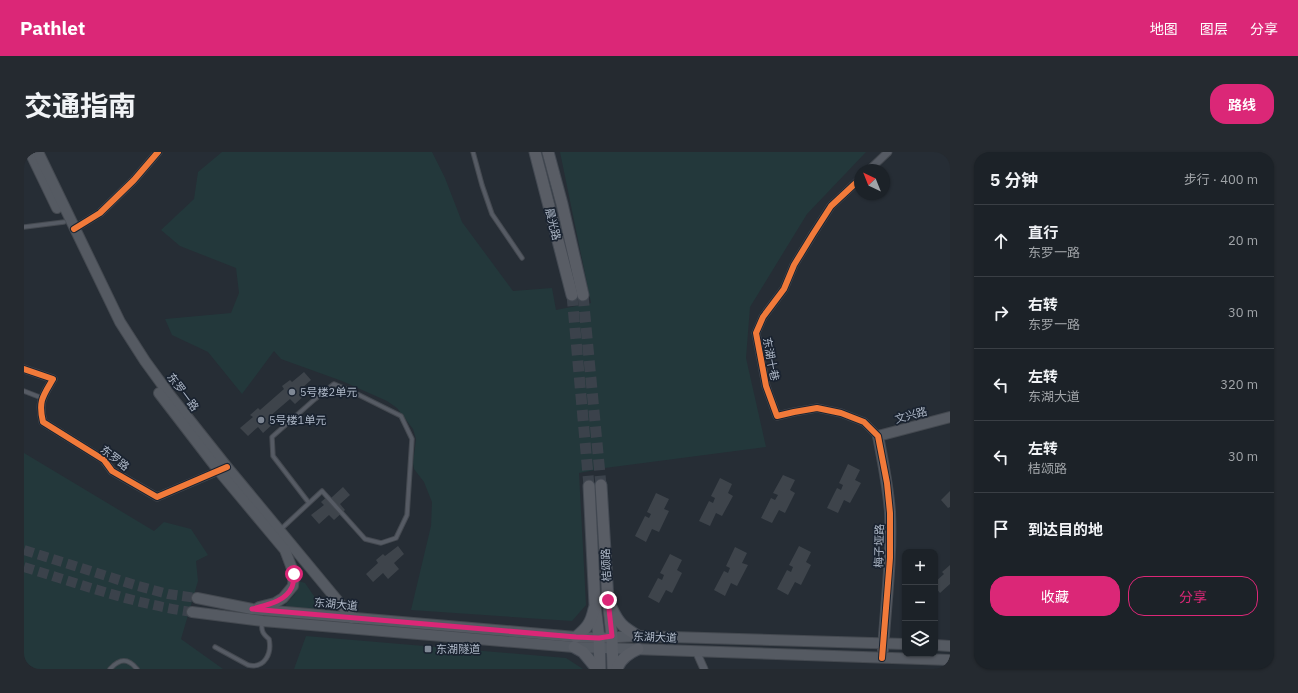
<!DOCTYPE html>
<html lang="zh">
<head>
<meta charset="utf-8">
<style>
  body { margin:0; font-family:"IBM Plex Sans","Noto Sans SC",sans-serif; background:#252a30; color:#f1f3f6 }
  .controls { position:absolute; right:12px; bottom:12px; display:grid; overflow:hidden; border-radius:8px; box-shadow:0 1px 3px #0004 }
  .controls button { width:36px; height:36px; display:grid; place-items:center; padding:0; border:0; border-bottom:1px solid #3a3f45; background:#1c2228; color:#f1f3f6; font:20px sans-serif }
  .compass { position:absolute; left:830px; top:12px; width:36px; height:36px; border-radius:50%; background:#1c2228; box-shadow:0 1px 3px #0004; rotate:317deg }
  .stop { position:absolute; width:12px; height:12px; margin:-9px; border:3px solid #db2777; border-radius:50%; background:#fff }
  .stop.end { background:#db2777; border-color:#fff; box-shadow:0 1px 4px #0008 }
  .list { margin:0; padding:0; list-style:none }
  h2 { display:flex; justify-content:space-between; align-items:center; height:52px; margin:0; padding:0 16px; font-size:17px }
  h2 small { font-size:13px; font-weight:400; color:#a0a4a8 }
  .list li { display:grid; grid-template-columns:26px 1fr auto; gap:12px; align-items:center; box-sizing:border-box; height:72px; padding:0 16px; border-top:1px solid #3a3f45 }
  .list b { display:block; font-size:15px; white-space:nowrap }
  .list p { margin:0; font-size:13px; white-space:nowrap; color:#a0a4a8 }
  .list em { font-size:13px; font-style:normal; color:#a0a4a8 }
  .actions { display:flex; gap:8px; padding:12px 16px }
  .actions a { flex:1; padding:9px 0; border:1px solid #db2777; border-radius:16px; text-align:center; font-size:14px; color:#db2777 }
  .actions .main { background:#db2777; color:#fff }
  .icon { flex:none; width:22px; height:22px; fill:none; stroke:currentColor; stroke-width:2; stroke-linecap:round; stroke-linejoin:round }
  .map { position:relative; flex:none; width:926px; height:517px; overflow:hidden; border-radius:16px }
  header { display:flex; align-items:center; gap:24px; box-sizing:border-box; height:56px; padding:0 20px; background:#db2777; color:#fff }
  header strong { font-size:19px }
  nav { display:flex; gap:22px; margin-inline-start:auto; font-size:14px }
  .intro { display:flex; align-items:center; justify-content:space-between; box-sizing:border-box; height:96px; padding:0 24px }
  h1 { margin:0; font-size:28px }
  .button { padding:10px 18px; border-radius:16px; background:#db2777; color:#fff; font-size:14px; font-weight:700 }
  main { display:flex; gap:24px; padding:0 24px }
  aside { flex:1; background:#1c2228; border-radius:16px; box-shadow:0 1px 3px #0004 }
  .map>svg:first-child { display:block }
  .green { fill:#23383b }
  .building { fill:#3e444b }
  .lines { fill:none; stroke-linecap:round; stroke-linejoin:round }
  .secondary-tunnel { stroke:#3b424b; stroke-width:10; stroke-dasharray:10 5; stroke-linecap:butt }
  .primary-tunnel { stroke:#3b424b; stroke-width:11; stroke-dasharray:11 5.5; stroke-linecap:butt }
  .lane-casing { stroke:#444950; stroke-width:5.5 }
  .street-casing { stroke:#444950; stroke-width:9 }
  .secondary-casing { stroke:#444950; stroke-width:12 }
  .primary-casing { stroke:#434952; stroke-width:13 }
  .lane { stroke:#565b64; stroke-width:3.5 }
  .street { stroke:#565b64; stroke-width:7 }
  .secondary { stroke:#555a62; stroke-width:10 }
  .primary { stroke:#595d65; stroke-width:11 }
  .cycleway-casing { stroke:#1a2330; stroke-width:8 }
  .cycleway { stroke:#f17a3a; stroke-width:6 }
  .route { stroke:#db2777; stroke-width:5 }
  .poi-dot { fill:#7f8895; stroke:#1a2330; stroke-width:1.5 }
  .labels { text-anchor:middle; stroke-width:3.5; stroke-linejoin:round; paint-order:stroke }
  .street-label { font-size:11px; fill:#afb9c8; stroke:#1a2330 }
  .poi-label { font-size:11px; fill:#afb9c8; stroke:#1a2330; text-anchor:start }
</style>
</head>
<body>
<header>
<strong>Pathlet</strong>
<nav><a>地图</a><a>图层</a><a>分享</a></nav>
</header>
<div class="intro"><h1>交通指南</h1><a class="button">路线</a></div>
<main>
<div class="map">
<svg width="926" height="517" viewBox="0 0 926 517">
  <rect width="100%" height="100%" fill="#262d35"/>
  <g class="green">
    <polygon points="198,0 408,0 421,26 438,70 489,139 528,136 532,158 567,151 536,0 842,0 783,62 726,155 722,206 742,295 581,316 555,321 562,453 548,469 387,458 407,374 408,350 400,330 390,317 389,311 392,287 389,277 373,256 363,249 318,229 257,207 250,199 218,242 184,200 148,183 141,167 207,161 215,141 212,116 156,94 137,78 170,47 174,20"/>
    <polygon points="0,301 130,379 140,370 167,377 184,403 172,409 174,429 157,487 199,517 0,517"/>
    <polygon points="274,429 281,431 292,447 293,455 290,458 261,456 262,452 271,442"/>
    <polygon points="282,484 542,506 559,517 270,517"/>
  </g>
  <g class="building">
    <polygon points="280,220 287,228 277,237 282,242 271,252 266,247 245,265 250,271 239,281 234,275 224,284 216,276 229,265 226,263 234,256 236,258 260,237 258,234 266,228 268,230"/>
    <polygon points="824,312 836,318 831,328 837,331 826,351 820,348 814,361 803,356 813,336 817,338 819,333 815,331"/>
    <polygon points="759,323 771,328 766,338 771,341 761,361 755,358 748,371 737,366 747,346 751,348 754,343 749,341"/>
    <polygon points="696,326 708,332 704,341 709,344 698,364 692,361 686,374 675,369 685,349 689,351 691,346 687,344"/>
    <polygon points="319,335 326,343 316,352 321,358 310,368 305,363 295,372 287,363 300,353 297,350 305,343 307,346"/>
    <polygon points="926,339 926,355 924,356 917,348"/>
    <polygon points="632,341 645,347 640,357 645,359 635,380 628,377 622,390 611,384 621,364 625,366 627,362 623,360"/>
    <polygon points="374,394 380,402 370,411 375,417 364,427 359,421 349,430 342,422 354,411 352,408 359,402 361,404"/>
    <polygon points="775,394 787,400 782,410 787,413 777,433 771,430 764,443 753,437 763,418 767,420 769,415 765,413"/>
    <polygon points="711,395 723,401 718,411 724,413 713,434 707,431 701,444 690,438 700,419 704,421 706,416 702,414"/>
    <polygon points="646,402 658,408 653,418 658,421 648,441 642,438 635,451 624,445 634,426 638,428 640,423 636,421"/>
    <polygon points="926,413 926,432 916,441 911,435 911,430 920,422 918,420"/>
  </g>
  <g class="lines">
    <g class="secondary-tunnel">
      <polyline points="0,398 114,434 144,442 173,446"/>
      <path d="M 0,415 C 56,432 110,452 168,460"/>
    </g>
    <g class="primary-tunnel">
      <polyline points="548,143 565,334"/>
      <polyline points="559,143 577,333"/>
    </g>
    <g class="lane-casing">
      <g id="lane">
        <polyline points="449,0 458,33 468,62 498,106"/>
        <polyline points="0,75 40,70"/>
        <polyline points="0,239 18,246"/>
        <polyline points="256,378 298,339 341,387 357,391 372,386 383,363 388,287 377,264 329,240 310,232 291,247 248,285 249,304 285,351"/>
        <path d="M 191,495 L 224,513 C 241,517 248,501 245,487 C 239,482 237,479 238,471"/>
        <path d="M 86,517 C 96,506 104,506 113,517"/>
      </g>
    </g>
    <g class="street-casing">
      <g id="street">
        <polyline points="845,18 864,0"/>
        <polyline points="836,27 807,54 789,82 770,113 760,137 739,165 732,181 742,234 753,264 770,260 793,256 817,261 840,270 854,284"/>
        <polyline points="50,77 76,61 110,28 134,0"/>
        <path d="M 0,217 L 29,227 C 19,244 14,249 19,270 L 80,308 L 88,319 L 133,345 L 199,317"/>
        <polyline points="672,499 680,517"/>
      </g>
    </g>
    <g class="secondary-casing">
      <g id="secondary">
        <polyline points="6,0 33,56"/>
        <polyline points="14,0 96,170 121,209 145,242 203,315 328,466"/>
        <polyline points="135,241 195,319 261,398 270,422 269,434 259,446 251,451 235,455"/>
        <polyline points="173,446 228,457 552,485 575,486 614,484 881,492"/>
        <polyline points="168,460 239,469 550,495 926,508"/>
        <polyline points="911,493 926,494"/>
        <path d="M 859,498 C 862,452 868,406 866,360 C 864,334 859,309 854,284 L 926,265"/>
      </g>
    </g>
    <g class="primary-casing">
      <g id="primary">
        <polyline points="511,0 548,143"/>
        <polyline points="524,0 538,52 559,143"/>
        <polyline points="577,333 584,448 588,485 589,517"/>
        <polyline points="565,334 571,453 575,486 576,517"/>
        <path d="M 587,455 C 595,472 599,475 614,484"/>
        <path d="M 552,485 C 563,476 567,471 570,457"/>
        <polyline points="550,495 559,500 573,517"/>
        <path d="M 593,517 C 596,507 605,501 614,497"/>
      </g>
    </g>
    <use href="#lane" class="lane"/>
    <use href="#street" class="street"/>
    <use href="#secondary" class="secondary"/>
    <use href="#primary" class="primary"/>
    <g class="cycleway-casing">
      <g id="cycleway">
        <polyline points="836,27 807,54 789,82 770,113 760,137 739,165 732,181 742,234 753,264 770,260 793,256 817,261 840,270 854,284 863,331 866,361 866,406 858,506"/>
        <polyline points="50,77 76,61 110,28 134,0"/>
        <path d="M 0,217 L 29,227 C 19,244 14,249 19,270 L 80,308 L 88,319 L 133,345 L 203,315"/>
      </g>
    </g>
    <use href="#cycleway" class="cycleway"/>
  </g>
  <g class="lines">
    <path class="route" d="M 270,422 C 269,426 270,431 268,435 C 261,450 243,453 228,457 L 552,485 L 575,486 L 588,484 L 584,448"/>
  </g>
  <g class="poi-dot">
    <circle cx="268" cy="240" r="4"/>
    <circle cx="237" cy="268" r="4"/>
    <rect x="400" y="493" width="8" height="8" rx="2"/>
  </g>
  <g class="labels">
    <g class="street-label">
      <text transform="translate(529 72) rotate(76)" y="4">晨光路</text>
      <text transform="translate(747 207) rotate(79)" y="4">东湖十巷</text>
      <text transform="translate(159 240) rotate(53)" y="4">东罗一路</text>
      <text transform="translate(887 263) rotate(-15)" y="4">文兴路</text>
      <text transform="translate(91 306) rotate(38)" y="4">东罗路</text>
      <text transform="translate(855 394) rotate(-89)" y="4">梅子垭路</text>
      <text transform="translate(582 413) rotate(-93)" y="4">桔颂路</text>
      <text transform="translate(312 452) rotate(5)" y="4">东湖大道</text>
      <text transform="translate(631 485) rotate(2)" y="4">东湖大道</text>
    </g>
    <g class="poi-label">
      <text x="276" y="244">5号楼2单元</text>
      <text x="245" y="272">5号楼1单元</text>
      <text x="412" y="501">东湖隧道</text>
    </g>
  </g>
</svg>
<div class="controls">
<button>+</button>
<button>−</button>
<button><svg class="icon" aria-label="layers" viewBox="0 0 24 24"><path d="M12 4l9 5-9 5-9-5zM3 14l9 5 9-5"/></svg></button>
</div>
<svg class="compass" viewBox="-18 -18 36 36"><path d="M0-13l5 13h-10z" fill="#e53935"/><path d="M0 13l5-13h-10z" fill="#a0a4a8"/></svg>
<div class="stop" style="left:270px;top:422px"></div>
<div class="stop end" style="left:584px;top:448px"></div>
</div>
<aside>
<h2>5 分钟<small>步行 · 400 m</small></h2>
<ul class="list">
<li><svg class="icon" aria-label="ahead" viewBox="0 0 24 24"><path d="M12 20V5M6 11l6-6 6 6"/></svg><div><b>直行</b><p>东罗一路</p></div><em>20 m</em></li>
<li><svg class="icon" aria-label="right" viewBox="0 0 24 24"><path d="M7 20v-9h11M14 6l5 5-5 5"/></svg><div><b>右转</b><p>东罗一路</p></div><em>30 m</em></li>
<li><svg class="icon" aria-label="left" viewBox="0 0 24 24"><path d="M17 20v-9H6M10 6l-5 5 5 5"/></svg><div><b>左转</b><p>东湖大道</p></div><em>320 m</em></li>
<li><svg class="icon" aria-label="left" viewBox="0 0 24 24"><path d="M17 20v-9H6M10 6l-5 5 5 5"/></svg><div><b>左转</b><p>桔颂路</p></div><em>30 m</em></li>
<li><svg class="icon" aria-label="arrive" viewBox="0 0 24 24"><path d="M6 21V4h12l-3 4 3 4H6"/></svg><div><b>到达目的地</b></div></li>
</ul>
<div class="actions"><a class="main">收藏</a><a>分享</a></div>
</aside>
</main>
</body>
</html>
